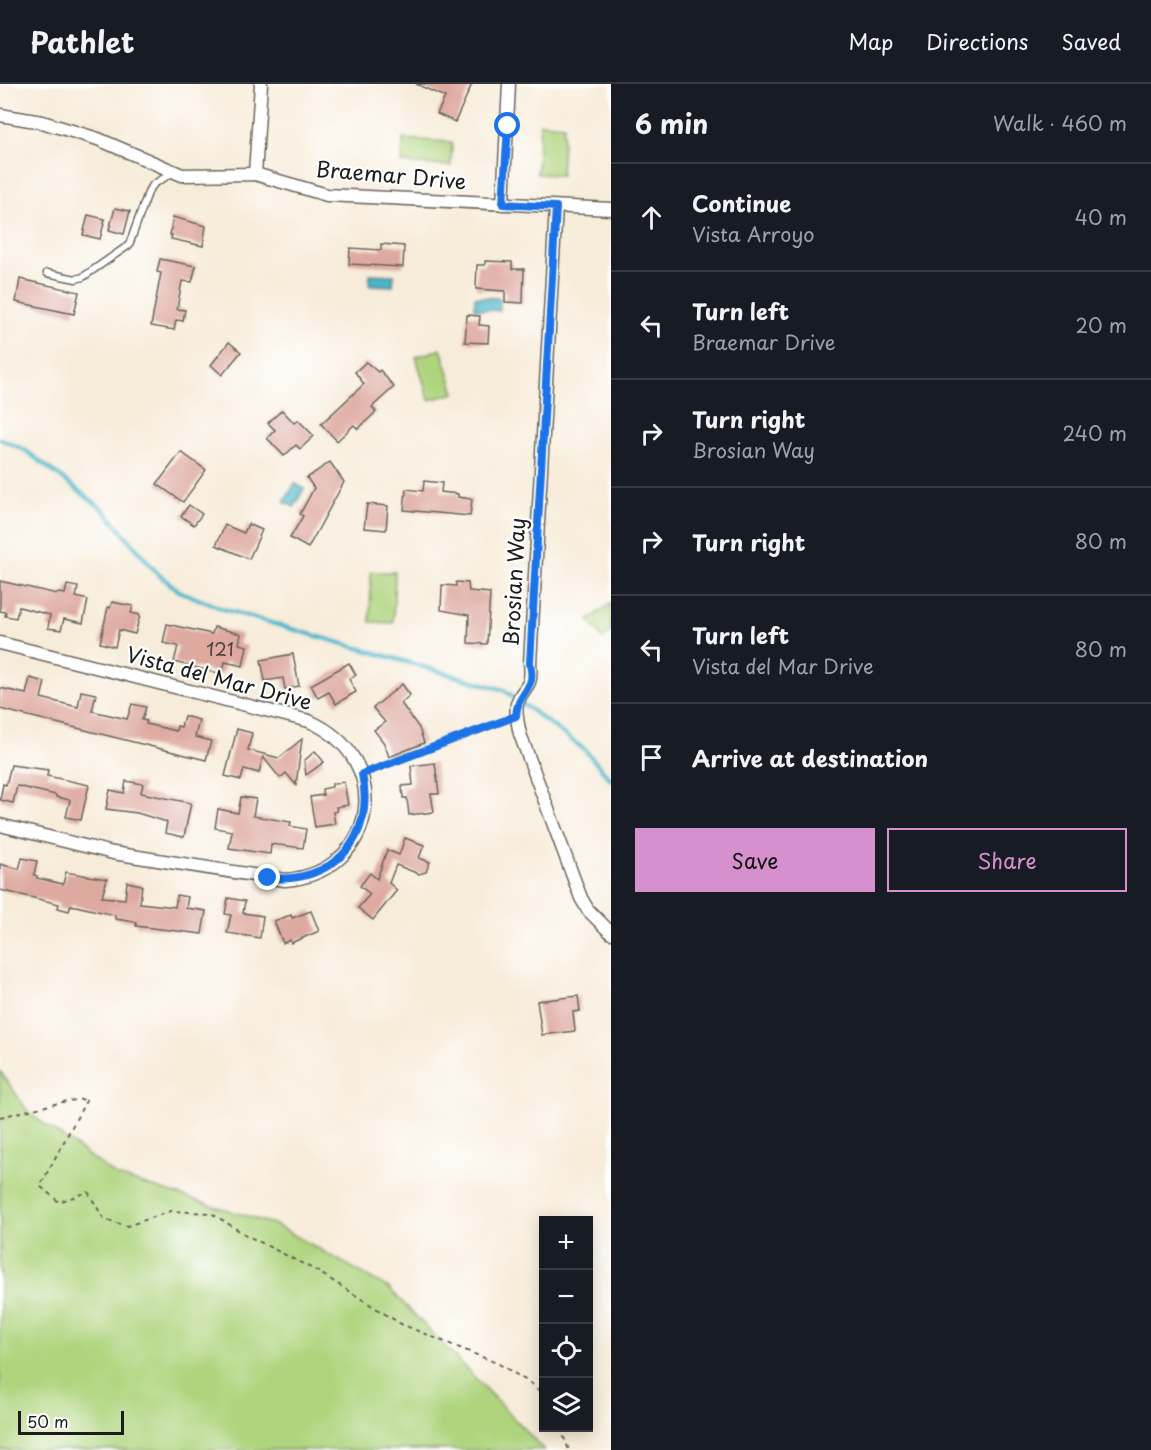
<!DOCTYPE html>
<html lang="en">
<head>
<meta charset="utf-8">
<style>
  body { margin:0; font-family:"Playpen Sans",sans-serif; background:#20242c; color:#f1f3f6 }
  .controls { position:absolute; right:18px; bottom:18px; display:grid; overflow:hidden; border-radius:0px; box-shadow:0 3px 15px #0003 }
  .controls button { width:54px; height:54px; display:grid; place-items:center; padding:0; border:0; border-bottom:2px solid #363941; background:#171b24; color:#f1f3f6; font:30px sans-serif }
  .scale { position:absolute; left:18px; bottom:15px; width:106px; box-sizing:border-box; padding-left:6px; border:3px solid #1c1c1c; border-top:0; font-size:16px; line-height:21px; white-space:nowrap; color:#1c1c1c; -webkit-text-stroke:4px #fff; paint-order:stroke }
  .stop { position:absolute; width:18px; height:18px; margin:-14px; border:4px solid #1a73e8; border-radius:50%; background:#fff }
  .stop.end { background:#1a73e8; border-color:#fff; box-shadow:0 2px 6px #0008 }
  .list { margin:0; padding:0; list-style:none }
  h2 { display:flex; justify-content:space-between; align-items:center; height:78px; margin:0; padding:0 24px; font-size:26px }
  h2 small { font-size:20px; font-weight:400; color:#9ea1a6 }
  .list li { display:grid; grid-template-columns:39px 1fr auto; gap:18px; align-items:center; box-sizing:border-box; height:108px; padding:0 24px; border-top:2px solid #363941 }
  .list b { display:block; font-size:22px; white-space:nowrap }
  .list p { margin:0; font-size:20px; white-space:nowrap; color:#9ea1a6 }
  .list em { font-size:20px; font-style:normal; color:#9ea1a6 }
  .actions { display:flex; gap:12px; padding:18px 24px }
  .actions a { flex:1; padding:14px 0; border:2px solid #d690ce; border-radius:0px; text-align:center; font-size:21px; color:#d690ce }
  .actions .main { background:#d690ce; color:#111 }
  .icon { flex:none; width:33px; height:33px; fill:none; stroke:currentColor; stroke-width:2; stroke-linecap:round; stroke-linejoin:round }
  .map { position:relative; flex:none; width:611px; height:1366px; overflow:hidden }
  header { display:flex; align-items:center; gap:36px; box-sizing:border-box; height:84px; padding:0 30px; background:#171b24; border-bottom:2px solid #363941 }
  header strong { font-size:28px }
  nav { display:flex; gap:33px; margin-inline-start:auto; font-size:21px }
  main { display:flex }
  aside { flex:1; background:#171b24 }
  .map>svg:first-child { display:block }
  .green { fill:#aed47d; stroke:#65784c; stroke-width:1.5 }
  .water { fill:#4bb5c9; stroke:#346872; stroke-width:1.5 }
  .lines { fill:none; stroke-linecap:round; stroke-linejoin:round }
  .stream { stroke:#4bb5c9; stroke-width:4.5 }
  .building { fill:#deaaa0 }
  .service-casing { stroke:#69655e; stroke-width:9 }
  .minor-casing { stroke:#69655e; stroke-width:15 }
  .path { stroke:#69655e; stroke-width:2; stroke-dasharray:4.5 4.5; stroke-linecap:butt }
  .service { stroke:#fff; stroke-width:6 }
  .minor { stroke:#fff; stroke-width:12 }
  .route { stroke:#1a73e8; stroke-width:8 }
  .labels { text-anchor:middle; stroke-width:4.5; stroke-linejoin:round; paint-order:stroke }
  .number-label { font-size:18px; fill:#4c403d }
  .street-label { font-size:21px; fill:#1c1c1c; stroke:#fff }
</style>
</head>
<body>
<header>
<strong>Pathlet</strong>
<nav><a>Map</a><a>Directions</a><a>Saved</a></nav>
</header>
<main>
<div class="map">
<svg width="611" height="1366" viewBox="0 0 611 1366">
  <rect width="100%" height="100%" fill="#fff"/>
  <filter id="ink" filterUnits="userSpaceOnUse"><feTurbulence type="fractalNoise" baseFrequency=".0167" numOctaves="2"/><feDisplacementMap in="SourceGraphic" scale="12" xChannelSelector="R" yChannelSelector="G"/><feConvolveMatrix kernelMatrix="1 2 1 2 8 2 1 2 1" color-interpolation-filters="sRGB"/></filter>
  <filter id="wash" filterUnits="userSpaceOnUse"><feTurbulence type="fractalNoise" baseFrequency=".008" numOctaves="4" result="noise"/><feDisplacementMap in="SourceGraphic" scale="24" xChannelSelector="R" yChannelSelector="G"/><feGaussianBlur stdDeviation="1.35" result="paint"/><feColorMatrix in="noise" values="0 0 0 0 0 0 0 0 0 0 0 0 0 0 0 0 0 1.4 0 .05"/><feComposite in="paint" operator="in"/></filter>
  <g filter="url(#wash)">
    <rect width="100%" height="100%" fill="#f7ecd9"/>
    <g class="green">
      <polygon points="540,39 564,41 561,91 537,90"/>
      <polygon points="403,55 452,58 451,82 402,79"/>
      <polygon points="441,265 455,309 429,316 416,273"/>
      <polygon points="371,488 395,488 393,539 370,538"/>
      <polygon points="611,519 611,548 603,555 589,536"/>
      <polygon points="0,987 29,1029 117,1092 276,1141 389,1204 544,1366 0,1366"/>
    </g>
    <g class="water">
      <polygon points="370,190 394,191 393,202 369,201"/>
      <polygon points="475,213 500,214 500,227 474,225"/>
      <polygon points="295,399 304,405 294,423 284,418"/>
    </g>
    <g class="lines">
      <polyline class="stream" points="0,355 25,366 104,426 157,489 179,507 223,525 504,606 585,666 611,696"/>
    </g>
    <g id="blocks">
      <g class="building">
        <polygon points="416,0 472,0 455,38 437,30 445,13"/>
        <polygon points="115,124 130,127 124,150 109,146"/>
        <polygon points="88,131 105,135 100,155 83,151"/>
        <polygon points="173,133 206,142 203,162 171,155 172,151 170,151"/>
        <polygon points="381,160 404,162 403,183 349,180 350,164 381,166"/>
        <polygon points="160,175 196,182 192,198 182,197 177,225 185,226 183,237 176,236 174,246 151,242 161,189 157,188"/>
        <polygon points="485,177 512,178 512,185 524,185 523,219 505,218 505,207 476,205 477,181 485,181"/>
        <polygon points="20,195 79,208 74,230 16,218"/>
        <polygon points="467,231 480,232 479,241 489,242 488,259 465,258"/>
        <polygon points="229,258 241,268 222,291 211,281"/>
        <polygon points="366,278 378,288 380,286 394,303 372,323 376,328 358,345 354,341 337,357 321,340 364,300 355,288"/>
        <polygon points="282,326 294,339 298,336 314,352 300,365 296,361 284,372 267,354 275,346 268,339"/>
        <polygon points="181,368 206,386 183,418 157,400"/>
        <polygon points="330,378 344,398 308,464 290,454 303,432 300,430 314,404 307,394"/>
        <polygon points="424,397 442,399 441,408 458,410 458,413 472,415 470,432 404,426 406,405 423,407"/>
        <polygon points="367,420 388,422 386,446 364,444"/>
        <polygon points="189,421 202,430 194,441 181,432"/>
        <polygon points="248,440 262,446 249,475 216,461 225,441 244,449"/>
        <polygon points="0,497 57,510 58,509 65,510 67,501 78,503 76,513 88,516 83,539 64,535 61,546 48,544 50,531 19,523 16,534 5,532 6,528 0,527"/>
        <polygon points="456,498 468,499 469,507 490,509 487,560 468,559 469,531 441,526 442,501 456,502"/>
        <polygon points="112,518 133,522 131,529 140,531 135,550 119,546 115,563 100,559 108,523 110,524"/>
        <polygon points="167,540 212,550 214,543 241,550 239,560 247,562 243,582 225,578 222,590 174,578 178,562 163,559"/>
        <polygon points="293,570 299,602 285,605 283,594 265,597 261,576"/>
        <polygon points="349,579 356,591 349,595 356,608 336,620 329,608 318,614 311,601"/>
        <polygon points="30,594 45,598 41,614 78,623 81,607 96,610 92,627 127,635 132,620 146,623 142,636 147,637 146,640 176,647 177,642 181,643 184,632 199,636 195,653 211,657 206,676 0,625 0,604 26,610"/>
        <polygon points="402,600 410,611 401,619 419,644 424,659 389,673 384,659 374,646 385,638 373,624"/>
        <polygon points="237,645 252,649 248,666 279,674 302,655 296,701 286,689 280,694 263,673 259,689 244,685 241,696 225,692"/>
        <polygon points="315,667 324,678 306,691 304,677"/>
        <polygon points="435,679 439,710 431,710 434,728 409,731 407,714 403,714 402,702 413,701 411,682"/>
        <polygon points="11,681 48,686 47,692 89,701 81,736 66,733 70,716 56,713 56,711 17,702 13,719 0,716 3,700 6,701"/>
        <polygon points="126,697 143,700 141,709 191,719 184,753 165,749 167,738 137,729 106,725 110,706 124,709"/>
        <polygon points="344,698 348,721 336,723 337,727 333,728 335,740 315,743 310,713 323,711 322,705 332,703 332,700"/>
        <polygon points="241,713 256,715 253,732 291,738 290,742 306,745 303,764 271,760 270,770 229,764 232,747 215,744 218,725 238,729"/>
        <polygon points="405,754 424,761 419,774 430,778 426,788 419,790 396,781 389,799 397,806 373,836 358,824 370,810 360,802 370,789 377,795 387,766 399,771"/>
        <polygon points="22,774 37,777 34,791 37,792 37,794 63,800 66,788 107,795 102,813 125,815 127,798 142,801 140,819 175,823 177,811 188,813 186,824 206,827 202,850 136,842 136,838 115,835 115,831 71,821 69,827 58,824 59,820 0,806 0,780 19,785"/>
        <polygon points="228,814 245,817 243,829 263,832 260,854 227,849 231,831 225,830"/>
        <polygon points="311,827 319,847 291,859 290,856 283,859 274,837 291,831 292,834"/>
        <polygon points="578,912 580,927 573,928 575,947 542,951 537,917"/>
      </g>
    </g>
  </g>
  <g filter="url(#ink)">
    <use href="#blocks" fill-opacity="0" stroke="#69655e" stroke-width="1.5"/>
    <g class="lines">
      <g class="service-casing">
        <polyline id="service" points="47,189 76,195 83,193 129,161 149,106 154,100 174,88"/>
      </g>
      <g class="minor-casing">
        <g id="minor">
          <polyline points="0,31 42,38 98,55 182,91 255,90 327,111 611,125"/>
          <polyline points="255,90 261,0"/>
          <polyline points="503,120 509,0"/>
          <path d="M 556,123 L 530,579 C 533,607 523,600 517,620 C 515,630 518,640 520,650 L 581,814 L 588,826 L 611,849"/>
          <path d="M 0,559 L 309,637 C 396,675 378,789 285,796 L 113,769 L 0,741"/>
        </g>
      </g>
      <g class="path">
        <polyline points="373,686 505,636"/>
        <polyline points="0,1033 67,1017 87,1015 40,1102 59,1118 88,1108 104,1135 127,1142 171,1127 211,1129 246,1151 317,1187 401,1240 499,1280 535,1302 544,1313"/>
        <polyline points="560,1344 569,1366"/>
      </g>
      <use href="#service" class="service"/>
      <use href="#minor" class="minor"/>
    </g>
  </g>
  <g class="lines" filter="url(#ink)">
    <path class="route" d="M 268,794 C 333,800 376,755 362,690 L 516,632 C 517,615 524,613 530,599 C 533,593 531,586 530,579 L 556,123 L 503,120 L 508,42"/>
  </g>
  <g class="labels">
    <g class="number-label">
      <text x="220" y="572">121</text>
    </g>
    <g class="street-label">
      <text transform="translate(391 92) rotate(5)" y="7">Braemar Drive</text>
      <text transform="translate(515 498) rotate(-87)" y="7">Brosian Way</text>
      <text transform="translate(219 595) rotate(15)" y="7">Vista del Mar Drive</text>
    </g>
  </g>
</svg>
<div class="controls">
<button>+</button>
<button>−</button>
<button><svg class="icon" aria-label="locate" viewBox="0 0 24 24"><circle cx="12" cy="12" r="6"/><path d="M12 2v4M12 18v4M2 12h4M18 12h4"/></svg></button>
<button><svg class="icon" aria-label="layers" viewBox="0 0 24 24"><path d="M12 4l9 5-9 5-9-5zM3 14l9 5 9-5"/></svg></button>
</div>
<div class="scale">50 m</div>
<div class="stop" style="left:508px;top:42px"></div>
<div class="stop end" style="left:268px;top:794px"></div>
</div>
<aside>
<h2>6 min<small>Walk · 460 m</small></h2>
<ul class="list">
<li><svg class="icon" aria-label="ahead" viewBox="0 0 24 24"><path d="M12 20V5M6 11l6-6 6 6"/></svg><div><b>Continue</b><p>Vista Arroyo</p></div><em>40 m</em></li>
<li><svg class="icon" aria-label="left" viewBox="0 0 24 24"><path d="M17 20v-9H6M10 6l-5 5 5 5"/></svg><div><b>Turn left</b><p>Braemar Drive</p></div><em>20 m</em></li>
<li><svg class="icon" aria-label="right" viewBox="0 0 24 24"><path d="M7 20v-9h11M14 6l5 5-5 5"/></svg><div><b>Turn right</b><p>Brosian Way</p></div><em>240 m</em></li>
<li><svg class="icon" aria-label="right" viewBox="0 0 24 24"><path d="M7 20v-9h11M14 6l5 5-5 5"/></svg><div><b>Turn right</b></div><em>80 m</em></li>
<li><svg class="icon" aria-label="left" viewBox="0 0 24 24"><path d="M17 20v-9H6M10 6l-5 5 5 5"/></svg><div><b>Turn left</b><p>Vista del Mar Drive</p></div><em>80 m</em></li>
<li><svg class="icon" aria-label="arrive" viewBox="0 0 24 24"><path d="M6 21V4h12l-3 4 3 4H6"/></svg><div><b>Arrive at destination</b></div></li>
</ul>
<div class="actions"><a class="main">Save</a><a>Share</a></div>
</aside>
</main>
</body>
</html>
